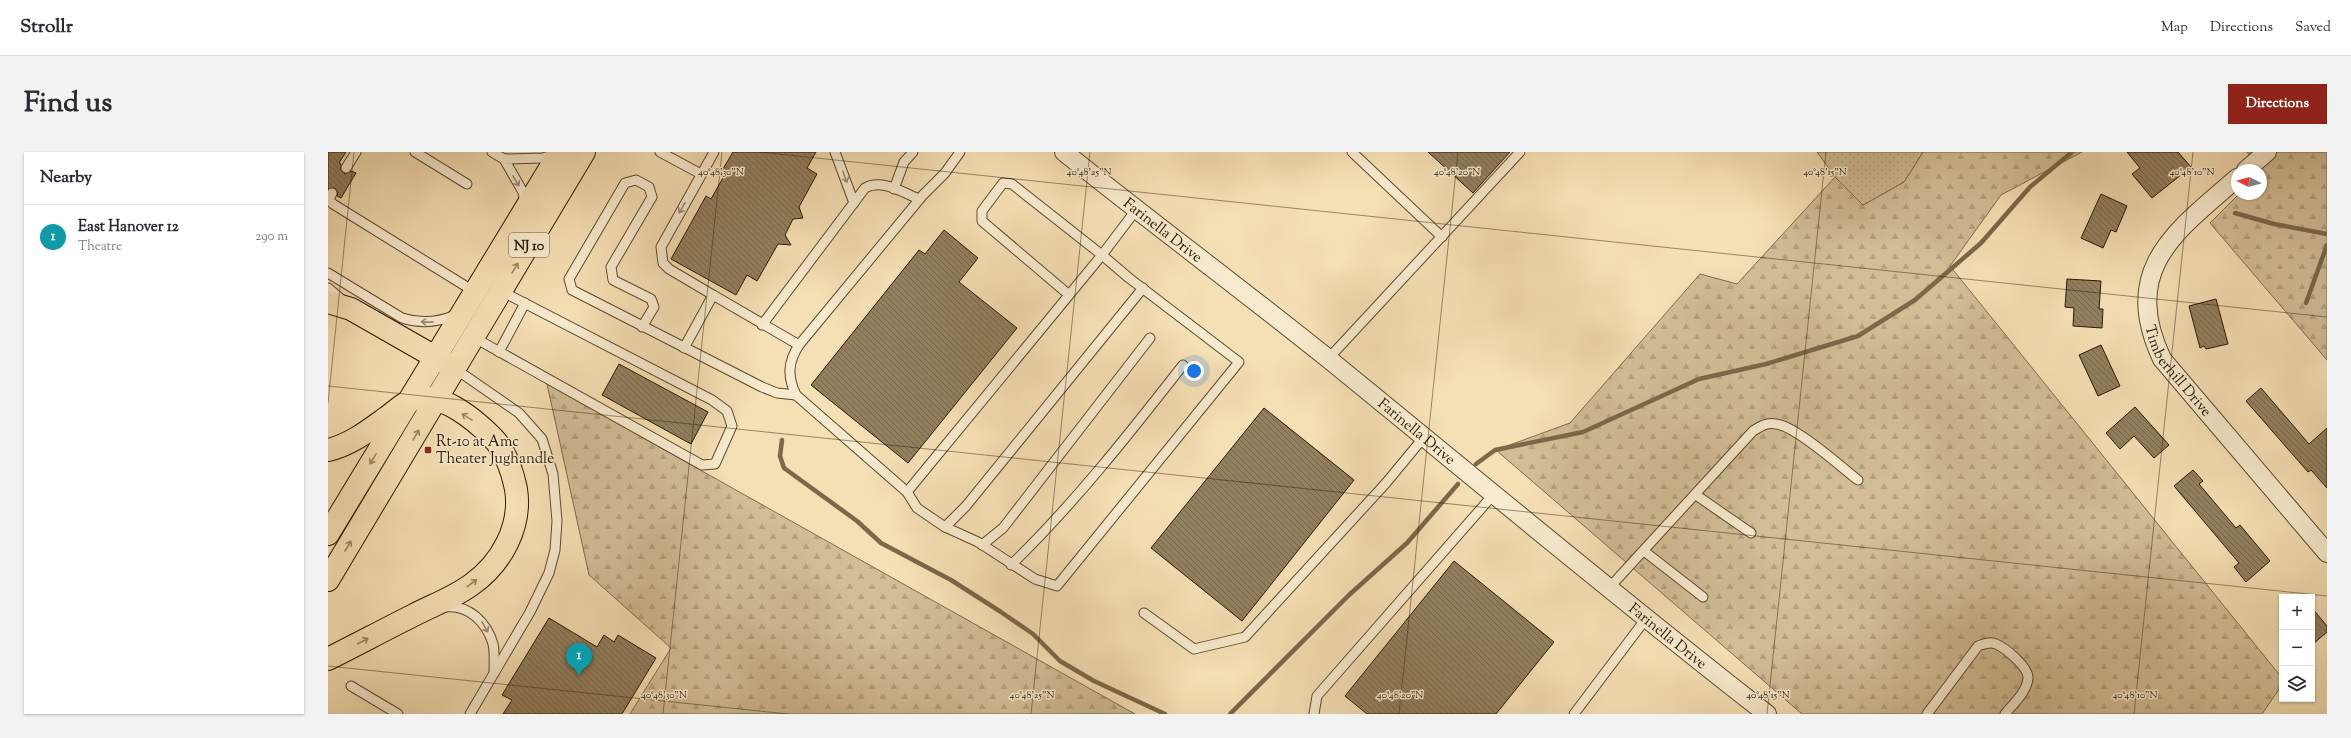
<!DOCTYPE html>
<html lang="en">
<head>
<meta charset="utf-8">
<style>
  body { margin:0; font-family:"Sorts Mill Goudy",serif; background:#f2f2f3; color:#2b2b33 }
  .controls { position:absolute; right:12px; bottom:12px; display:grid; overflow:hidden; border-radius:0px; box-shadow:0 1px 3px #0004 }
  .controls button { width:36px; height:36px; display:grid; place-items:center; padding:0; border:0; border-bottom:1px solid #e1e1e2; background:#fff; color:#2b2b33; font:20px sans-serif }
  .compass { position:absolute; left:1903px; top:12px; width:36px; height:36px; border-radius:50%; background:#fff; box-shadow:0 1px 3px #0004; rotate:276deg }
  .you { position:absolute; left:866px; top:219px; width:14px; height:14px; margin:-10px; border:3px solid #fff; border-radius:50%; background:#1a73e8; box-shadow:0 0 0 6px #1a73e833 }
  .badge { display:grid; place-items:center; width:26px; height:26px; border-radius:50%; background:#8f2418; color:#fff; font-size:13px; font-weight:700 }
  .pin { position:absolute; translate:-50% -33px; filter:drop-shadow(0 1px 2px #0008) }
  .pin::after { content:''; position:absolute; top:21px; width:14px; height:12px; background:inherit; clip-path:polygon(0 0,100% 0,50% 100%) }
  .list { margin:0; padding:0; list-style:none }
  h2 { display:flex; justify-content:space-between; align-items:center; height:52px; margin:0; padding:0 16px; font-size:17px }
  h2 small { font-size:13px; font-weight:400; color:#7c7c81 }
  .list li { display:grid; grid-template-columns:26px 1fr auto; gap:12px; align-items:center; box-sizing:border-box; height:64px; padding:0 16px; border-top:1px solid #e1e1e2 }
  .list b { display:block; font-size:15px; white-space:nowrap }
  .list p { margin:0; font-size:13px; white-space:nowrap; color:#7c7c81 }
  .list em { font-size:13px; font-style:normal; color:#7c7c81 }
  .icon { flex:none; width:22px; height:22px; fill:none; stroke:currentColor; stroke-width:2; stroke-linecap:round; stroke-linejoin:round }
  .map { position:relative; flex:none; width:1999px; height:562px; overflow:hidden; border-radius:0px }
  header { display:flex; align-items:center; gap:24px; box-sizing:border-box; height:56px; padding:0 20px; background:#fff; border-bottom:1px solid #e1e1e2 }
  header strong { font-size:19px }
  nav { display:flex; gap:22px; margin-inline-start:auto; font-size:14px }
  .intro { display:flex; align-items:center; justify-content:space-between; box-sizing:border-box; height:96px; padding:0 24px }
  h1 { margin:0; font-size:28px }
  .button { padding:10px 18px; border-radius:0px; background:#8f2418; color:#fff; font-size:14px; font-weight:700 }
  main { display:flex; gap:24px; padding:0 24px }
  aside { flex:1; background:#fff; border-radius:0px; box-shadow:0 1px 3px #0004 }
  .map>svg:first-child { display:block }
  .forest { fill:url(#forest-firs); stroke:#7e6b4c }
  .park { fill:url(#park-dots); stroke:#7e6b4c }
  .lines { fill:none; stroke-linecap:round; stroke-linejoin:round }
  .stream { stroke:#7a6848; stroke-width:4.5 }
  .building { fill:url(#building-back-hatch); stroke:#291902 }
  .lane-casing { stroke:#5c4a2e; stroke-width:11 }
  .street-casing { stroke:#5c4a2e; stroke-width:20 }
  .primary-casing { stroke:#291902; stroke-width:24 }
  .lane { stroke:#f8eace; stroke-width:9 }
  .street { stroke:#f8eace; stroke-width:18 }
  .primary { stroke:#f5dfb4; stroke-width:22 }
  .oneway { stroke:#9b8c72 }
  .oneway2 { stroke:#998664 }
  .ticks { fill:none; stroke:#291902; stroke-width:1; stroke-opacity:0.45 }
  .poi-dot { fill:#8f2418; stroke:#f8eace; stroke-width:1.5 }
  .labels { text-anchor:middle; stroke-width:3; stroke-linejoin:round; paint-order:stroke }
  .shield { fill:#f8eace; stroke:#67583f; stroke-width:1 }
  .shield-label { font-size:14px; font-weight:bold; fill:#291902 }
  .street-label { font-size:15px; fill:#291902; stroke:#f8eace }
  .poi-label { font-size:15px; fill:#291902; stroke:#f8eace; text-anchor:start }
  .ticks-label { font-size:10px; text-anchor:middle; fill:#291902; stroke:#f8eace; stroke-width:3; stroke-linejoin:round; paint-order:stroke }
</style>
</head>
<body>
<header>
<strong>Strollr</strong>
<nav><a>Map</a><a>Directions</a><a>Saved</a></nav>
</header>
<div class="intro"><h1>Find us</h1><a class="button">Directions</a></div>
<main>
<aside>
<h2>Nearby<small></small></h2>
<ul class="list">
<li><span class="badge" style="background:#0f9aa8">1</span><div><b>East Hanover 12</b><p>Theatre</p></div><em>290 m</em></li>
</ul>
</aside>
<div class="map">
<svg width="1999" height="562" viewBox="0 0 1999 562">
  <defs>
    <pattern id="forest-firs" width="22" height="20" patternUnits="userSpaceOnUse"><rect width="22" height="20" fill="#d2bd96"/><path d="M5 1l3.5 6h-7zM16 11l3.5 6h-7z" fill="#b4a280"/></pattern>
    <pattern id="park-dots" width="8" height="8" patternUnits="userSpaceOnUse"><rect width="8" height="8" fill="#d2bd96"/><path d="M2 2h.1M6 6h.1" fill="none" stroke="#b4a280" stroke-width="1.8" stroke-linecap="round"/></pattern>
    <pattern id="building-back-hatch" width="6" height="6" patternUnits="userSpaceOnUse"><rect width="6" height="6" fill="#93805f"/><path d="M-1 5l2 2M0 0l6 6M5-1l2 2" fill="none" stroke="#78684c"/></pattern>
  </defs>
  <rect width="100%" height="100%" fill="#f5dfb4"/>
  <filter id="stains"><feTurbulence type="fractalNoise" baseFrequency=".005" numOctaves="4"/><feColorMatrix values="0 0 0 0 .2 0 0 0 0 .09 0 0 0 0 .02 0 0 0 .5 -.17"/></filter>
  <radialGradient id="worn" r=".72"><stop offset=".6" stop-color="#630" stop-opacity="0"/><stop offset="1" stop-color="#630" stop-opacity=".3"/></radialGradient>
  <g class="forest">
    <polygon points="1595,0 1754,0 1673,43 1622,114 1954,526 1954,533 1934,562 1474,562 1168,298 1242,271 1372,122 1409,132 1507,25 1535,53 1576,30"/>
    <polygon points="1919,0 1999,0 1999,208 1882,71 1911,42 1933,42 1934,19"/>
    <polygon points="219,232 807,562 302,562 343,496 261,423"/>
  </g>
  <polygon class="park" points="1489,0 1595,0 1576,30 1535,53 1507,25"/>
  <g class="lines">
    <g class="stream">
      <polyline points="1907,61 1946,72 1999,82"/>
      <polyline points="1978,151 1999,93"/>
      <polyline points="454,288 452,304 456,316 529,369 553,391 623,428 673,460 705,482 732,509 766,529 837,562"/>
      <polyline points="1148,312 1167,298 1255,280 1371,227 1438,212 1530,184 1587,148 1653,91 1702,35 1744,0"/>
      <polyline points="902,562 1021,443 1079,391 1130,332"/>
    </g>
  </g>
  <g class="building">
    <polygon points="0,0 18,0 11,11 13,12 13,18 17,22 23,19 28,21 13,46 9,44 10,40 7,36 0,37"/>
    <polygon points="405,0 488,0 479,16 489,22 471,55 475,66 465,67 457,83 463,93 450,92 429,129 419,123 408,143 343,107 378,44 383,47 396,24 392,22"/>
    <polygon points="1100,0 1182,0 1145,41"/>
    <polygon points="1799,0 1850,0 1863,15 1824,46 1804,22 1812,16"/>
    <polygon points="1773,42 1799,54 1788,80 1783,78 1775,96 1753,86"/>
    <polygon points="616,78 650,106 631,130 689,176 580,311 483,233 591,98 597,102"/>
    <polygon points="1739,127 1773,129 1771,157 1775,157 1774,176 1745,174 1746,156 1737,155"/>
    <polygon points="1888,147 1900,192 1878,197 1876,194 1872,196 1861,154"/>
    <polygon points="1773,193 1792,234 1770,244 1751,203"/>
    <polygon points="291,212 380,260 363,292 274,243"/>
    <polygon points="1933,236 1981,292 1999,276 1999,336 1983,318 1980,320 1918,249"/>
    <polygon points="1807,255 1841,293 1826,306 1806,284 1792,297 1778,281"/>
    <polygon points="936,256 1026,328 914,469 823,396"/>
    <polygon points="1865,318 1875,329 1871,332 1908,376 1912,373 1942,409 1918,430 1906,415 1911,411 1846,334"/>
    <polygon points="1126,409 1226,490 1168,562 1039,562 1017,544"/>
    <polygon points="1984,456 1999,474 1999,480 1984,493"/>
    <polygon points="221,466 269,495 276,483 286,490 290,483 328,506 294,562 175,562 184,548 174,543"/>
  </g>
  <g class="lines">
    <g class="lane-casing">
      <g id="lane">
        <polyline points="87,0 139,32"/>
        <polyline points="164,0 176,7"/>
        <polyline points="332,0 373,22"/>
        <polyline points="507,0 526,51"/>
        <path d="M 632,0 L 617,21 L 595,43 L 471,193 C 460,210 459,224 468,243 L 579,340 L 589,356 L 617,375 L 650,390 L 707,427 L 729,434 L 911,210 L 801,126 L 774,103 L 808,58"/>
        <polyline points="1024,0 1114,85"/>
        <polyline points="18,16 28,0"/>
        <polyline points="566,37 576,10 585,0"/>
        <polyline points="4,41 1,48 5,52 147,140"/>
        <polyline points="197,52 195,40 176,7 215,6 227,2"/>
        <path d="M 0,121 L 74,166 C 93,172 109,171 127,163"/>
        <polyline points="0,136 14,148"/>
        <polyline points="385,143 341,117 335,111 333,95 386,0"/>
        <path d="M 434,173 L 537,36 C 553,26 576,41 591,47"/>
        <polyline points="314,175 326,155 323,147 285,128 283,115 324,45 321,35 308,28 297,31 241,127 244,138 434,235 449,241 468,243"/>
        <polyline points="145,185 374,313 387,312 404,274 399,259 384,248 173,139"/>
        <polyline points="356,196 385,143 471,193"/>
        <polyline points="171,200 197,151"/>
        <polyline points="1000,207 1192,0"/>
        <polyline points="126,216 191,261 214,287 225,322 229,369 227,398 221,421 202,460 142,562"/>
        <polyline points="579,340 774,103 684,32 675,31 654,59 654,69 740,142"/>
        <polyline points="1368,343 1423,381"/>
        <polyline points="617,375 638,354 815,136"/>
        <polyline points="654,393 675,376 822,186"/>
        <polyline points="1316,399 1375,445"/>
        <path d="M 683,413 C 746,352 801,282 855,213"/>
        <path d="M 1281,436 L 1425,279 C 1433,274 1439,270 1448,272 C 1468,274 1513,315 1530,328"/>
        <path d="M 117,455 C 141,452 159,471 165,492 C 167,501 166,512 166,521"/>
        <polyline points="816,461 866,497 917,485 1058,331 1096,285"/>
        <polyline points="23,534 70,562"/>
        <polyline points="986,562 989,544 1165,343"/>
        <polyline points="1246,562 1317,468"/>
        <path d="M 1599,562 L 1650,494 C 1656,492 1662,489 1668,492 C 1678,496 1701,516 1700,526 C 1699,540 1685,552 1677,562"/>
      </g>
    </g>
    <g class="street-casing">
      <g id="street">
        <path id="s1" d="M 736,0 C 824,71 915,138 1003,209 C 1148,327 1291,447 1439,562"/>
        <polyline points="1918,18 1939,0"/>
        <path id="s2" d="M 1909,26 C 1847,80 1792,117 1834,207 L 1999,401"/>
      </g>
    </g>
    <g class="primary-casing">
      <g id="primary">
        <polyline points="0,150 23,157 121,213"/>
        <path d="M 0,298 C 22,293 40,279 58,266 C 68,259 78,248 91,246 C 117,243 147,268 164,285 C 178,299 184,318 188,337 C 194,375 173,412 143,433 C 125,446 103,454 84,464 C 56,478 28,493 0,507"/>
        <polyline points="0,382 232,0"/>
        <polyline points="0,428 256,0"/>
      </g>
    </g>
    <use href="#lane" class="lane"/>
    <use href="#street" class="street"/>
    <use href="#primary" class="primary"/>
  </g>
  <defs><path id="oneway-shaft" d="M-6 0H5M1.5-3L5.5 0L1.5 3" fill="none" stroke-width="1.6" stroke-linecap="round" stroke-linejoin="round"/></defs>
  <g class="oneway">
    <use href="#oneway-shaft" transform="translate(517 25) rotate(70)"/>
    <use href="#oneway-shaft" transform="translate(188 29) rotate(59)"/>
    <use href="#oneway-shaft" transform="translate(354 56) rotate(119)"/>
    <use href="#oneway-shaft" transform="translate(99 170) rotate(-179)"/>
    <use href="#oneway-shaft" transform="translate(157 475) rotate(60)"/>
  </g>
  <g class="oneway2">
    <use href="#oneway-shaft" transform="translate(187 116) rotate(-59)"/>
    <use href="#oneway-shaft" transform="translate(139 265) rotate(-148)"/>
    <use href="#oneway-shaft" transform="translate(88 283) rotate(-59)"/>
    <use href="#oneway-shaft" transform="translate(45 307) rotate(121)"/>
    <use href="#oneway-shaft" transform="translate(20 394) rotate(-59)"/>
    <use href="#oneway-shaft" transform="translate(144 431) rotate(-37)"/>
    <use href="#oneway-shaft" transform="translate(35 489) rotate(-27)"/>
  </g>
  <path class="ticks" d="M 431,0 L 1999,165M 0,234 L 1999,444M 0,251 L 26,0M 0,514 L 460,562M 335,562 L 394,0M 703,562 L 762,0M 1071,562 L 1130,0M 1439,562 L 1498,0M 1806,562 L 1865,0"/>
  <rect class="poi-dot" x="96" y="294" width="8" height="8" rx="2"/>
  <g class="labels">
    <rect class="shield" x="181" y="81" width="40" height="24" rx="3"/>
    <g class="shield-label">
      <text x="201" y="98">NJ 10</text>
    </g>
    <g class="street-label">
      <text dy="5" stroke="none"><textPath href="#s1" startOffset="126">Farinella Drive</textPath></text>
      <text dy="5" stroke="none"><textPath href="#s2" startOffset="236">Timberhill Drive</textPath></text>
      <text dy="5" stroke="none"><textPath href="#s1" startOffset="450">Farinella Drive</textPath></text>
      <text dy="5" stroke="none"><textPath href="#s1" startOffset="774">Farinella Drive</textPath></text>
    </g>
    <g class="poi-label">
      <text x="108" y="294">Rt-10 at Amc<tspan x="108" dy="17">Theater Jughandle</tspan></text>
    </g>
  </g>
  <g class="ticks-label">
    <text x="393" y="23">40°48'30"N</text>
    <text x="761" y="23">40°48'25"N</text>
    <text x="1129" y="23">40°48'20"N</text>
    <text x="1497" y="23">40°48'15"N</text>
    <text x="1864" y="23">40°48'10"N</text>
    <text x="336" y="546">40°48'30"N</text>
    <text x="704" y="546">40°48'25"N</text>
    <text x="1072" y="546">40°48'20"N</text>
    <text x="1440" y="546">40°48'15"N</text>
    <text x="1807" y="546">40°48'10"N</text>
  </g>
  <rect width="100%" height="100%" filter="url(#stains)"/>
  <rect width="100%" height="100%" fill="url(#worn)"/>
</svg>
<div class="controls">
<button>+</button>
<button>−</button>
<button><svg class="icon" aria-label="layers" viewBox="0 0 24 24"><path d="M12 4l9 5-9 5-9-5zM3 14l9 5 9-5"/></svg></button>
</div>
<svg class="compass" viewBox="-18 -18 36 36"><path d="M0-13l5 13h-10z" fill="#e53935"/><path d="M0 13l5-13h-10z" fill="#7c7c81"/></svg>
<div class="you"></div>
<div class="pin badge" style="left:251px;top:524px;background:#0f9aa8">1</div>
</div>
</main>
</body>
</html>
